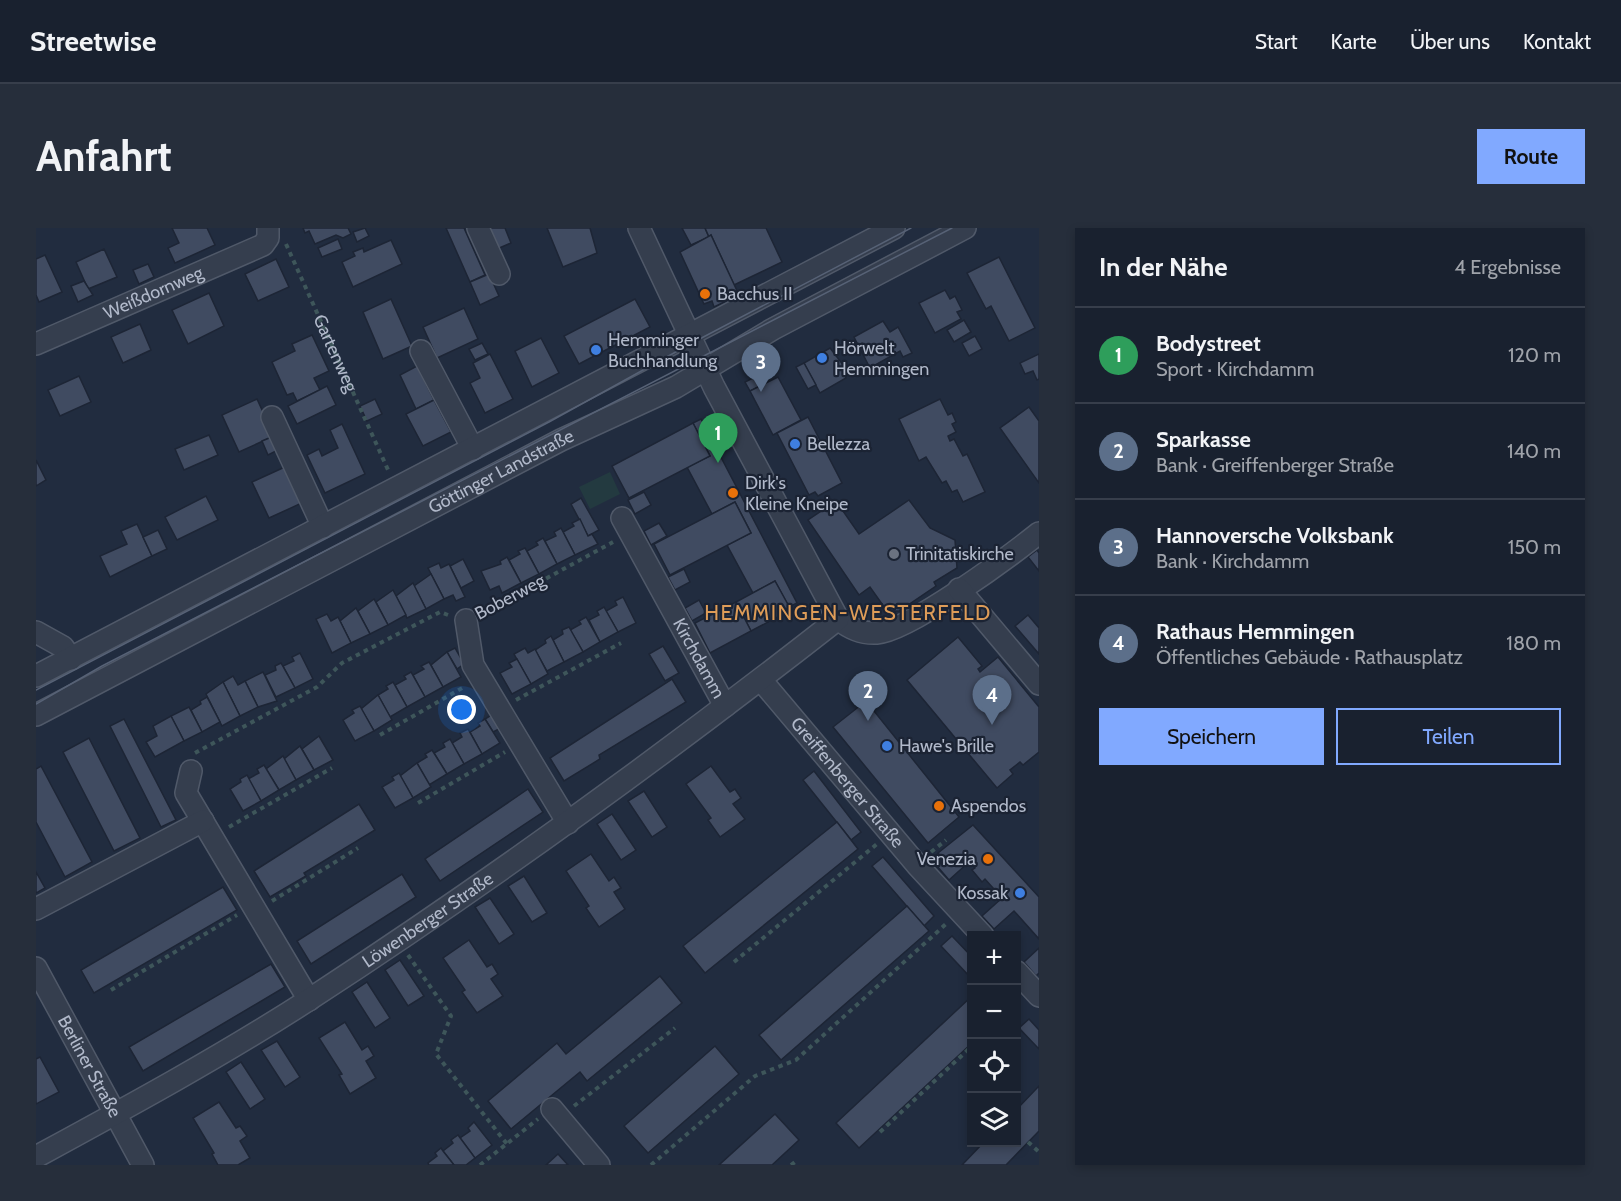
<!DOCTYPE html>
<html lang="de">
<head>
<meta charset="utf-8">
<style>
  body { margin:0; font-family:Cabin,sans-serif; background:#262e3b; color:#f1f3f6 }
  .controls { position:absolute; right:18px; bottom:18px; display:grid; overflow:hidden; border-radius:0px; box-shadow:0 3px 9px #0003 }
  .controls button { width:54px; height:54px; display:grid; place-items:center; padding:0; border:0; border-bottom:2px solid #373e4b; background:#19212f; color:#f1f3f6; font:30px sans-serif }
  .you { position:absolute; left:426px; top:482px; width:21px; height:21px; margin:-15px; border:4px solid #fff; border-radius:50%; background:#1a73e8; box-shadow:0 0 0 9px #1a73e833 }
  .badge { display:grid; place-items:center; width:39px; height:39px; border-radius:50%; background:#81a9ff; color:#fff; font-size:20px; font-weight:700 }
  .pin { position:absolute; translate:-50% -50px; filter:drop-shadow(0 2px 3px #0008) }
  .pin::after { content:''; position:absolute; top:32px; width:21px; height:18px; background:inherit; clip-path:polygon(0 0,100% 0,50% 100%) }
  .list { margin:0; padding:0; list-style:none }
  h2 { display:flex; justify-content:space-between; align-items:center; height:78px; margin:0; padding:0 24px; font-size:26px }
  h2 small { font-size:20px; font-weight:400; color:#9fa3aa }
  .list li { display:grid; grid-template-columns:39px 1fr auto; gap:18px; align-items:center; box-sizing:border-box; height:96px; padding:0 24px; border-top:2px solid #373e4b }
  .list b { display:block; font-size:22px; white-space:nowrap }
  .list p { margin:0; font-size:20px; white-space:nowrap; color:#9fa3aa }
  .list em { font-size:20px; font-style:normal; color:#9fa3aa }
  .actions { display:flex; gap:12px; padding:18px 24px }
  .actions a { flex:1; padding:14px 0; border:2px solid #81a9ff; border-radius:0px; text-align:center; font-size:21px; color:#81a9ff }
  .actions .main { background:#81a9ff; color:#111 }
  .icon { flex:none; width:33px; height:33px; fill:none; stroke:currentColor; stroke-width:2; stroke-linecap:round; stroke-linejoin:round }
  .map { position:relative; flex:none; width:1003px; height:937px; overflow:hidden; border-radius:0px }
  header { display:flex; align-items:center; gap:36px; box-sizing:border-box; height:84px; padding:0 30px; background:#19212f; border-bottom:2px solid #373e4b }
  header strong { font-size:28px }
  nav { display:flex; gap:33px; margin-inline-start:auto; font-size:21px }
  .intro { display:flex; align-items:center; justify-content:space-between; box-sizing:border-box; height:144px; padding:0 36px }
  h1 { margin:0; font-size:42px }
  .button { padding:15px 27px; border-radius:0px; background:#81a9ff; color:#111; font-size:21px; font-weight:700 }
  main { display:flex; gap:36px; padding:0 36px }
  aside { flex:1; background:#19212f; border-radius:0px; box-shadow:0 3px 9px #0003 }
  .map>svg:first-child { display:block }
  .green { fill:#233a40 }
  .building { fill:#404b61; stroke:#1d2535; stroke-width:1.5 }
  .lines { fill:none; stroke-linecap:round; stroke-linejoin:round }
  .minor-casing { stroke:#505969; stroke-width:24 }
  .path { stroke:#3e565a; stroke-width:4; stroke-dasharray:4.5 4.5; stroke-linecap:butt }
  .minor { stroke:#353e4e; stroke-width:21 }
  .tram { stroke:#576276; stroke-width:1.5 }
  .food-dot { fill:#e8710a; stroke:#1b2333; stroke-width:2 }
  .shop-dot { fill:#3f7fe0; stroke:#1b2333; stroke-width:2 }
  .worship-dot { fill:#6b7280; stroke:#1b2333; stroke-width:2 }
  .labels { text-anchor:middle; stroke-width:4.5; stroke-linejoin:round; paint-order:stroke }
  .street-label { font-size:18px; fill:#b1b9ca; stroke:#1b2333 }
  .poi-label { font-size:18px; fill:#b1b9ca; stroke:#1b2333; text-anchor:start }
  .quarter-label { font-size:21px; letter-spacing:1.5px; fill:#de9c58; stroke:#1b2333 }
</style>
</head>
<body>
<header>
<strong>Streetwise</strong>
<nav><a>Start</a><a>Karte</a><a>Über uns</a><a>Kontakt</a></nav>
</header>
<div class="intro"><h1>Anfahrt</h1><a class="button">Route</a></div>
<main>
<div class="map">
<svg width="1003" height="937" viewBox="0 0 1003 937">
  <rect width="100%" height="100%" fill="#212c3f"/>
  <polygon class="green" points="574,244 584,266 554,281 543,259"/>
  <g class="building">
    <polygon points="136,0 171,0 179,17 139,35 132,20 143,15"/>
    <polygon points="267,0 312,0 315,6 307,10 300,7 279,16 273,3 269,5"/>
    <polygon points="329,0 333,8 321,14 317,4"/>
    <polygon points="410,0 428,0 449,47 434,54"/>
    <polygon points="452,0 469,0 475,15 461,21"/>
    <polygon points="511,0 554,0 561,25 527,39"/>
    <polygon points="646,0 669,0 673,9 655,17"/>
    <polygon points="669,0 730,0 746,34 698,57 675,7 673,9"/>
    <polygon points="675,7 703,67 678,79 676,73 668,76 644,24"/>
    <polygon points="302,11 306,21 286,29 282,20"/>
    <polygon points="355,12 366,36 317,59 306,34 319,28 317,24 327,20 328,24"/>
    <polygon points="68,21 81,49 52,61 40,34"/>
    <polygon points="9,27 26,64 3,74 0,67 0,31"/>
    <polygon points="963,29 999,100 973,113 955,78 950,81 931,45"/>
    <polygon points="240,31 253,59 222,73 209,46"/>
    <polygon points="112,36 118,49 103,56 97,42"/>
    <polygon points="453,46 463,68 444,77 434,54"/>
    <polygon points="48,53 57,67 42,74 35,58"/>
    <polygon points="909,62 914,71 919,68 926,82 921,84 925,91 899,105 883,75"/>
    <polygon points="173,65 188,98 152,116 136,82"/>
    <polygon points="355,71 376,118 347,131 327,84"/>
    <polygon points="599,71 614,99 543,136 528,108"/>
    <polygon points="428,80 442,111 401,130 387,99"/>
    <polygon points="928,92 935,104 918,114 911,102"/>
    <polygon points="847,93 854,104 862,99 876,125 867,129 864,123 834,140 818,109"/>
    <polygon points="104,96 115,122 87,135 75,109"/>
    <polygon points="276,107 293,143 278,150 284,162 261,173 257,165 251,167 236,134 259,123 256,116"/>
    <polygon points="939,108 946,121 933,128 926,115"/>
    <polygon points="505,110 523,145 496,159 479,123"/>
    <polygon points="446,115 452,126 439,132 433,121"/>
    <polygon points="794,120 808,138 805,140 810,150 784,165 768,135"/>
    <polygon points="454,126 477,171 449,185 434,155 444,150 437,135"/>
    <polygon points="1003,126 1003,151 1001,152 997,143 989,146 984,135"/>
    <polygon points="768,135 780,157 772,161 760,139"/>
    <polygon points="381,138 398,172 380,181 364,147"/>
    <polygon points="43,148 55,174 24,188 12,162"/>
    <polygon points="721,148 726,157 714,163 709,154"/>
    <polygon points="742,149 765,192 737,207 714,163"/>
    <polygon points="291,158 300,177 261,196 252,178"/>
    <polygon points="221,171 238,208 203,224 186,187"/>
    <polygon points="339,171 346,186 331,193 324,178"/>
    <polygon points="904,171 912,187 916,185 920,194 916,196 920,204 912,208 914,213 918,211 927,228 931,226 949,264 927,274 921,262 916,264 910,253 906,255 890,229 883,233 863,191"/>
    <polygon points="398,172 415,204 387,218 370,186"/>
    <polygon points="993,179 1003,193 1003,255 964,200"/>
    <polygon points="772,189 806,255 782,268 779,264 773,267 741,205"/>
    <polygon points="665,191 761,375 753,379 739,353 717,365 691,317 715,305 699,274 676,286 651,239 674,228 657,195"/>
    <polygon points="657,195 674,228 593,270 576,238"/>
    <polygon points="306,196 329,246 289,265 271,227 283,221 286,228 302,220 294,202"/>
    <polygon points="173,207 182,227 148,242 139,221"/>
    <polygon points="238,208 244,221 232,227 226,213"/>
    <polygon points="0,232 10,252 0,258"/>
    <polygon points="251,238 268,274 233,290 216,254"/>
    <polygon points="608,264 615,277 599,286 592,272"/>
    <polygon points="170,268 182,292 141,312 129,289"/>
    <polygon points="545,270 563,302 552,308 535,276"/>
    <polygon points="873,272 894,300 919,312 921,340 898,354 900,358 863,383 851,383 834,359 823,367 772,292 800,273 823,306"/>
    <polygon points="699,274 715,305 634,347 618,316"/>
    <polygon points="544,291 552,308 556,306 562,316 539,327 527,304 538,298 536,295"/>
    <polygon points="623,295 631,308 615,317 608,303"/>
    <polygon points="101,296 116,328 74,349 64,328 91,316 85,303"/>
    <polygon points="525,300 539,327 521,336 509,313 520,308 518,304"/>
    <polygon points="122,302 131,321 116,328 107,309"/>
    <polygon points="507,310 521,336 503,346 491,323 502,317 500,314"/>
    <polygon points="489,320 503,346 485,355 473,332 484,326 482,323"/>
    <polygon points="1001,322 1003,325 1003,343 992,329"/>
    <polygon points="471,329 485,355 466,365 463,358 454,362 445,343 465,336 464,333"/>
    <polygon points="427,331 438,353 425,360 414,338"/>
    <polygon points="403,335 405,340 413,336 429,369 420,373 417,367 408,371 392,340"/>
    <polygon points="648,341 654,354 639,362 632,349"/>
    <polygon points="395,346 408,371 390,381 378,358"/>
    <polygon points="739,353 755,382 715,403 700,374"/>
    <polygon points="377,355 390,381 371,390 360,368"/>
    <polygon points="357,362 370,387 352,397 340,374"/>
    <polygon points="587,369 600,395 582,404 570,383 581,377 579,373"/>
    <polygon points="338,371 352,397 334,406 322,383"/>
    <polygon points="663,372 670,385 656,393 649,380"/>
    <polygon points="700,374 715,403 674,425 659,395"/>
    <polygon points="568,379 582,404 564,414 553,392 563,387 561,383"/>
    <polygon points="320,380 334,406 315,415 304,393"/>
    <polygon points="291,386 295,393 302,389 315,415 296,425 280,391"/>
    <polygon points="992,387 1003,400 1003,426 979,398"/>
    <polygon points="550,389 564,414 547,424 534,402 545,396 543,393"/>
    <polygon points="533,399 547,424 528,434 517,412 527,406 526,402"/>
    <polygon points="515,408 528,434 511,443 499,422 510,415 509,412"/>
    <polygon points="922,409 946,438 942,441 944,444 962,429 1003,479 1003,524 987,537 984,534 974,542 977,546 961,560 871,452"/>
    <polygon points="627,418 643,445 629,453 613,426"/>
    <polygon points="419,420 428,436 421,441 411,424"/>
    <polygon points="489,420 492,425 499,421 512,446 495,456 478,426"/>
    <polygon points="411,424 425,449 407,459 395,437"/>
    <polygon points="264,425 277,451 259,460 247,438 258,433 256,429"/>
    <polygon points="481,431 495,456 476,466 464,445 476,439 473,435"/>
    <polygon points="393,434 407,459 389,469 377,447 388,441 385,438"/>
    <polygon points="245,435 259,460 240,469 229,447 240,442 239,438"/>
    <polygon points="227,444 241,473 222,479 209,453"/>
    <polygon points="375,444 389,469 371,479 359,457 370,451 368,448"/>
    <polygon points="197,448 202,457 209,453 222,479 204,488 187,454"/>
    <polygon points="636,451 650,474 563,527 564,531 528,553 514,530"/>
    <polygon points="187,454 204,488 186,498 170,466"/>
    <polygon points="357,454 371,479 354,489 342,467 352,461 350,458"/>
    <polygon points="342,467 356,492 338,503 325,481"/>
    <polygon points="171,469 184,494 166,504 155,482 165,476 164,473"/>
    <polygon points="830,473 923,589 892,615 797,499"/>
    <polygon points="324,478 338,503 319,513 307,492 318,485 316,482"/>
    <polygon points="153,479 166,504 148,513 135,488"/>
    <polygon points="457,486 465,500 457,504 449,491"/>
    <polygon points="135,488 148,513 119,529 110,514 121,508 117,498"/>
    <polygon points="88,491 140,592 125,599 74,498"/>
    <polygon points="449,491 464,515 446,526 434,504 444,498 442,495"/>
    <polygon points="432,501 446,526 428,536 416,515 426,509 424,505"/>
    <polygon points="283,508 297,532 278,542 266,521"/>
    <polygon points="53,510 104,610 78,623 27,524"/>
    <polygon points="414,511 428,536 411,546 398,525 409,519 407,515"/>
    <polygon points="264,518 278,542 260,552 248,531"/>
    <polygon points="396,522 411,546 393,557 381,535 391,529 389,526"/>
    <polygon points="247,528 260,552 243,562 230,541"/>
    <polygon points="381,535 395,559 377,570 364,548"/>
    <polygon points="228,537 243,562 225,573 212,551 223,545 221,541"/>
    <polygon points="5,538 56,634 29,649 0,594 0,541"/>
    <polygon points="675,538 694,564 699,561 705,570 697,576 709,591 684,609 672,592 675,590 650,556"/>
    <polygon points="778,543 825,604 815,612 767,552"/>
    <polygon points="363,545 377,570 359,580 346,559 358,552 356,549"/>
    <polygon points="211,547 225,573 207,583 194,561 205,554 204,551"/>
    <polygon points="492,561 507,584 404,653 389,631"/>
    <polygon points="608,563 631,599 616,609 592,573"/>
    <polygon points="323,576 339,602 268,645 270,648 234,669 218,643"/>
    <polygon points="576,586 600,622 585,632 561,596"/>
    <polygon points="801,594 822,621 669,745 647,718"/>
    <polygon points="937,597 1003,669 1003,711 978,683 958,701 946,688 966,670 949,651 946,654 936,642 939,640 933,634 913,652 901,638 908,632 902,625"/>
    <polygon points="555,626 573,653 578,649 585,660 578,664 589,681 563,699 550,680 553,678 530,643"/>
    <polygon points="847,629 898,688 888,698 836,638"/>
    <polygon points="0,644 9,660 0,665"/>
    <polygon points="366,646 380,669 275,736 261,713"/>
    <polygon points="488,648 511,685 496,694 472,658"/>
    <polygon points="187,659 201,682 58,765 45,742"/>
    <polygon points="454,670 478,706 463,716 439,679"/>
    <polygon points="871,678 893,703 745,832 723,807"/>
    <polygon points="916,708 936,729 936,751 905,718"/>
    <polygon points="433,712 451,739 456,736 462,746 455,751 467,768 441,785 426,764 429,762 407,730"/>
    <polygon points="1003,720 1003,745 1000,748 988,734"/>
    <polygon points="364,732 388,768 372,778 349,742"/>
    <polygon points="235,736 249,759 107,843 93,819"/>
    <polygon points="624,748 646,775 551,853 544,844 475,901 452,873 521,815 530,826"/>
    <polygon points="331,754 354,790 339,800 316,764"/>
    <polygon points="936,768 936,815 823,920 800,895"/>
    <polygon points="993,791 1003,802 1003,821 983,800"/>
    <polygon points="309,794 326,822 332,818 338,828 330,833 340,850 314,866 303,847 306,846 283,810"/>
    <polygon points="241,813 264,849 249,859 225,822"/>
    <polygon points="679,818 703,846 612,925 588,898"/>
    <polygon points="4,829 23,864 0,876 0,831"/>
    <polygon points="205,834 229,871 214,881 190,844"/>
    <polygon points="1003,858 1003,903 970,937 926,937 948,914 981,914 981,881"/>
    <polygon points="183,874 200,900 204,898 211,908 204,913 214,930 202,937 182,937 176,926 178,925 157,890"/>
    <polygon points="739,886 763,912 736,937 683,937"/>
    <polygon points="438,894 456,917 439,930 424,910 434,903 432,900"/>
    <polygon points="422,907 439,930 430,937 418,937 407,923 417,915 415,912"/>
    <polygon points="405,920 407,923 418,937 393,937 392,935 401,928 399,925"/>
    <polygon points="522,926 532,937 510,937"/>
  </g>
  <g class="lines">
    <g class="minor-casing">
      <g id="minor">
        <polyline points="442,0 463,46"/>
        <path d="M 603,0 L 678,159 L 802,391 C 813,400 826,406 841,405 C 873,403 974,328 1003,305"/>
        <path id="s2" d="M 0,116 L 227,17 L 232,10 L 232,0"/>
        <polyline points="385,123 437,221"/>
        <polyline points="236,189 287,299"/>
        <path id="s3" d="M 586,290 L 689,478"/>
        <polyline points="923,361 1003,456"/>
        <polyline points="430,392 437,437 532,595"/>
        <polyline points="0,404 27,419 35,431"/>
        <polyline points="0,448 858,0"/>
        <path id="s4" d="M 725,452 L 881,637 L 947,708"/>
        <path id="s5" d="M 0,487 L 525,212 L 640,159 L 737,101 L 929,0"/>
        <polyline points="155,543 150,565 273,772"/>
        <polyline points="0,681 167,593"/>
        <path id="s6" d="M 0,740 L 107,937"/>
        <polyline points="981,744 1003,768"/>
        <polyline points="516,881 563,937"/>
        <path id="s7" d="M 0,929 C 92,879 186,828 274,771 C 455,653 631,525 802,391"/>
      </g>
    </g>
    <g class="path">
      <path id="s1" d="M 250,16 L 353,244"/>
      <polyline points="447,385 577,314"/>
      <polyline points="480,472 585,415"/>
      <polyline points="344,507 428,459"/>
      <polyline points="159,525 281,459 306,435 404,384 412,387"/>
      <polyline points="382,575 469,524"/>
      <polyline points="193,599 296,540"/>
      <polyline points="895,624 910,612"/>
      <polyline points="236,673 322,620"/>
      <polyline points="372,727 415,788 400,826 471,916"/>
      <polyline points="698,734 841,616"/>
      <polyline points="75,762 201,687"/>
      <polyline points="538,878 639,800"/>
      <polyline points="844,904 936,818"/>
      <polyline points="992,914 1003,924"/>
      <polyline points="444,937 502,891"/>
      <polyline points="615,937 719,848 760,832 910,696"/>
      <polyline points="755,937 759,934"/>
    </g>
    <use href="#minor" class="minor"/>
    <g class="tram">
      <polyline points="0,462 513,194 656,115 875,0"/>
      <polyline points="0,476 66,438 916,0"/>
    </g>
  </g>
  <g class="food-dot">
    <circle cx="669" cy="66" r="6"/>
    <circle cx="697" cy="265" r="6"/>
    <circle cx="903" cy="578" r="6"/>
    <circle cx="952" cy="631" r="6"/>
  </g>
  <g class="shop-dot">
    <circle cx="560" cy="122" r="6"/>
    <circle cx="786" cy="130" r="6"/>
    <circle cx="759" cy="216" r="6"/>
    <circle cx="851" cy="518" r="6"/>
    <circle cx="984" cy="665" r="6"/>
  </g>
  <circle class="worship-dot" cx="858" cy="326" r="6"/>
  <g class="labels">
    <g class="street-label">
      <text dy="6" stroke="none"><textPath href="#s2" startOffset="128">Weißdornweg</textPath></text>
      <text dy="6" stroke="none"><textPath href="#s1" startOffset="120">Gartenweg</textPath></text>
      <text dy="6" stroke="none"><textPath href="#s5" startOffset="525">Göttinger Landstraße</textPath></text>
      <text transform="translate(474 369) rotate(-28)" y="6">Boberweg</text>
      <text dy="6" stroke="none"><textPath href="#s3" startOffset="160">Kirchdamm</textPath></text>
      <text dy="6" stroke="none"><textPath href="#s4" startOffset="134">Greiffenberger Straße</textPath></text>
      <text dy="6" stroke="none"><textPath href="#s7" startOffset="458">Löwenberger Straße</textPath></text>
      <text dy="6" stroke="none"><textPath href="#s6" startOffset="112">Berliner Straße</textPath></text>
    </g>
    <g class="poi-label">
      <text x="681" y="72">Bacchus II</text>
      <text x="572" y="118">Hemminger<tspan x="572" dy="21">Buchhandlung</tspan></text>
      <text x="798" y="126">Hörwelt<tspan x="798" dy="21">Hemmingen</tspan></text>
      <text x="771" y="222">Bellezza</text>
      <text x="709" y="261">Dirk's<tspan x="709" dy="21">Kleine Kneipe</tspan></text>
      <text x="870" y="332">Trinitatiskirche</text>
      <text x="863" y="524">Hawe's Brille</text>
      <text x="915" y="584">Aspendos</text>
      <text x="940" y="637" text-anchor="end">Venezia</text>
      <text x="972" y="671" text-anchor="end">Kossak</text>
    </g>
    <g class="quarter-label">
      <text x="812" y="392">HEMMINGEN-WESTERFELD</text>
    </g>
  </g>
</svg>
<div class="controls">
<button>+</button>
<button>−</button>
<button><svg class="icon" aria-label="locate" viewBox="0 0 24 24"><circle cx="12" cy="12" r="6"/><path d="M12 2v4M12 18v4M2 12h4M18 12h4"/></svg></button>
<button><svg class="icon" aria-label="layers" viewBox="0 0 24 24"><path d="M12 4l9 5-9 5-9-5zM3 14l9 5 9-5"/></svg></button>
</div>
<div class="you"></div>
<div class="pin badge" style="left:682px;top:235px;background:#2e9e5b">1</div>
<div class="pin badge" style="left:832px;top:493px;background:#5c6f8a">2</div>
<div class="pin badge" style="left:725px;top:164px;background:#5c6f8a">3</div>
<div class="pin badge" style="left:956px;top:497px;background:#5c6f8a">4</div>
</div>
<aside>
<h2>In der Nähe<small>4 Ergebnisse</small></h2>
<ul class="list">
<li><span class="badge" style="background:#2e9e5b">1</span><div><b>Bodystreet</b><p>Sport · Kirchdamm</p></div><em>120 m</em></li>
<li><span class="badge" style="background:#5c6f8a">2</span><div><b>Sparkasse</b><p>Bank · Greiffenberger Straße</p></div><em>140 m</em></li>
<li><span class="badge" style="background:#5c6f8a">3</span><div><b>Hannoversche Volksbank</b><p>Bank · Kirchdamm</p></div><em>150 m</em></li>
<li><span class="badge" style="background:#5c6f8a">4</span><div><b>Rathaus Hemmingen</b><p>Öffentliches Gebäude · Rathausplatz</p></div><em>180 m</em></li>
</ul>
<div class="actions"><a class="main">Speichern</a><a>Teilen</a></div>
</aside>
</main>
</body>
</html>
